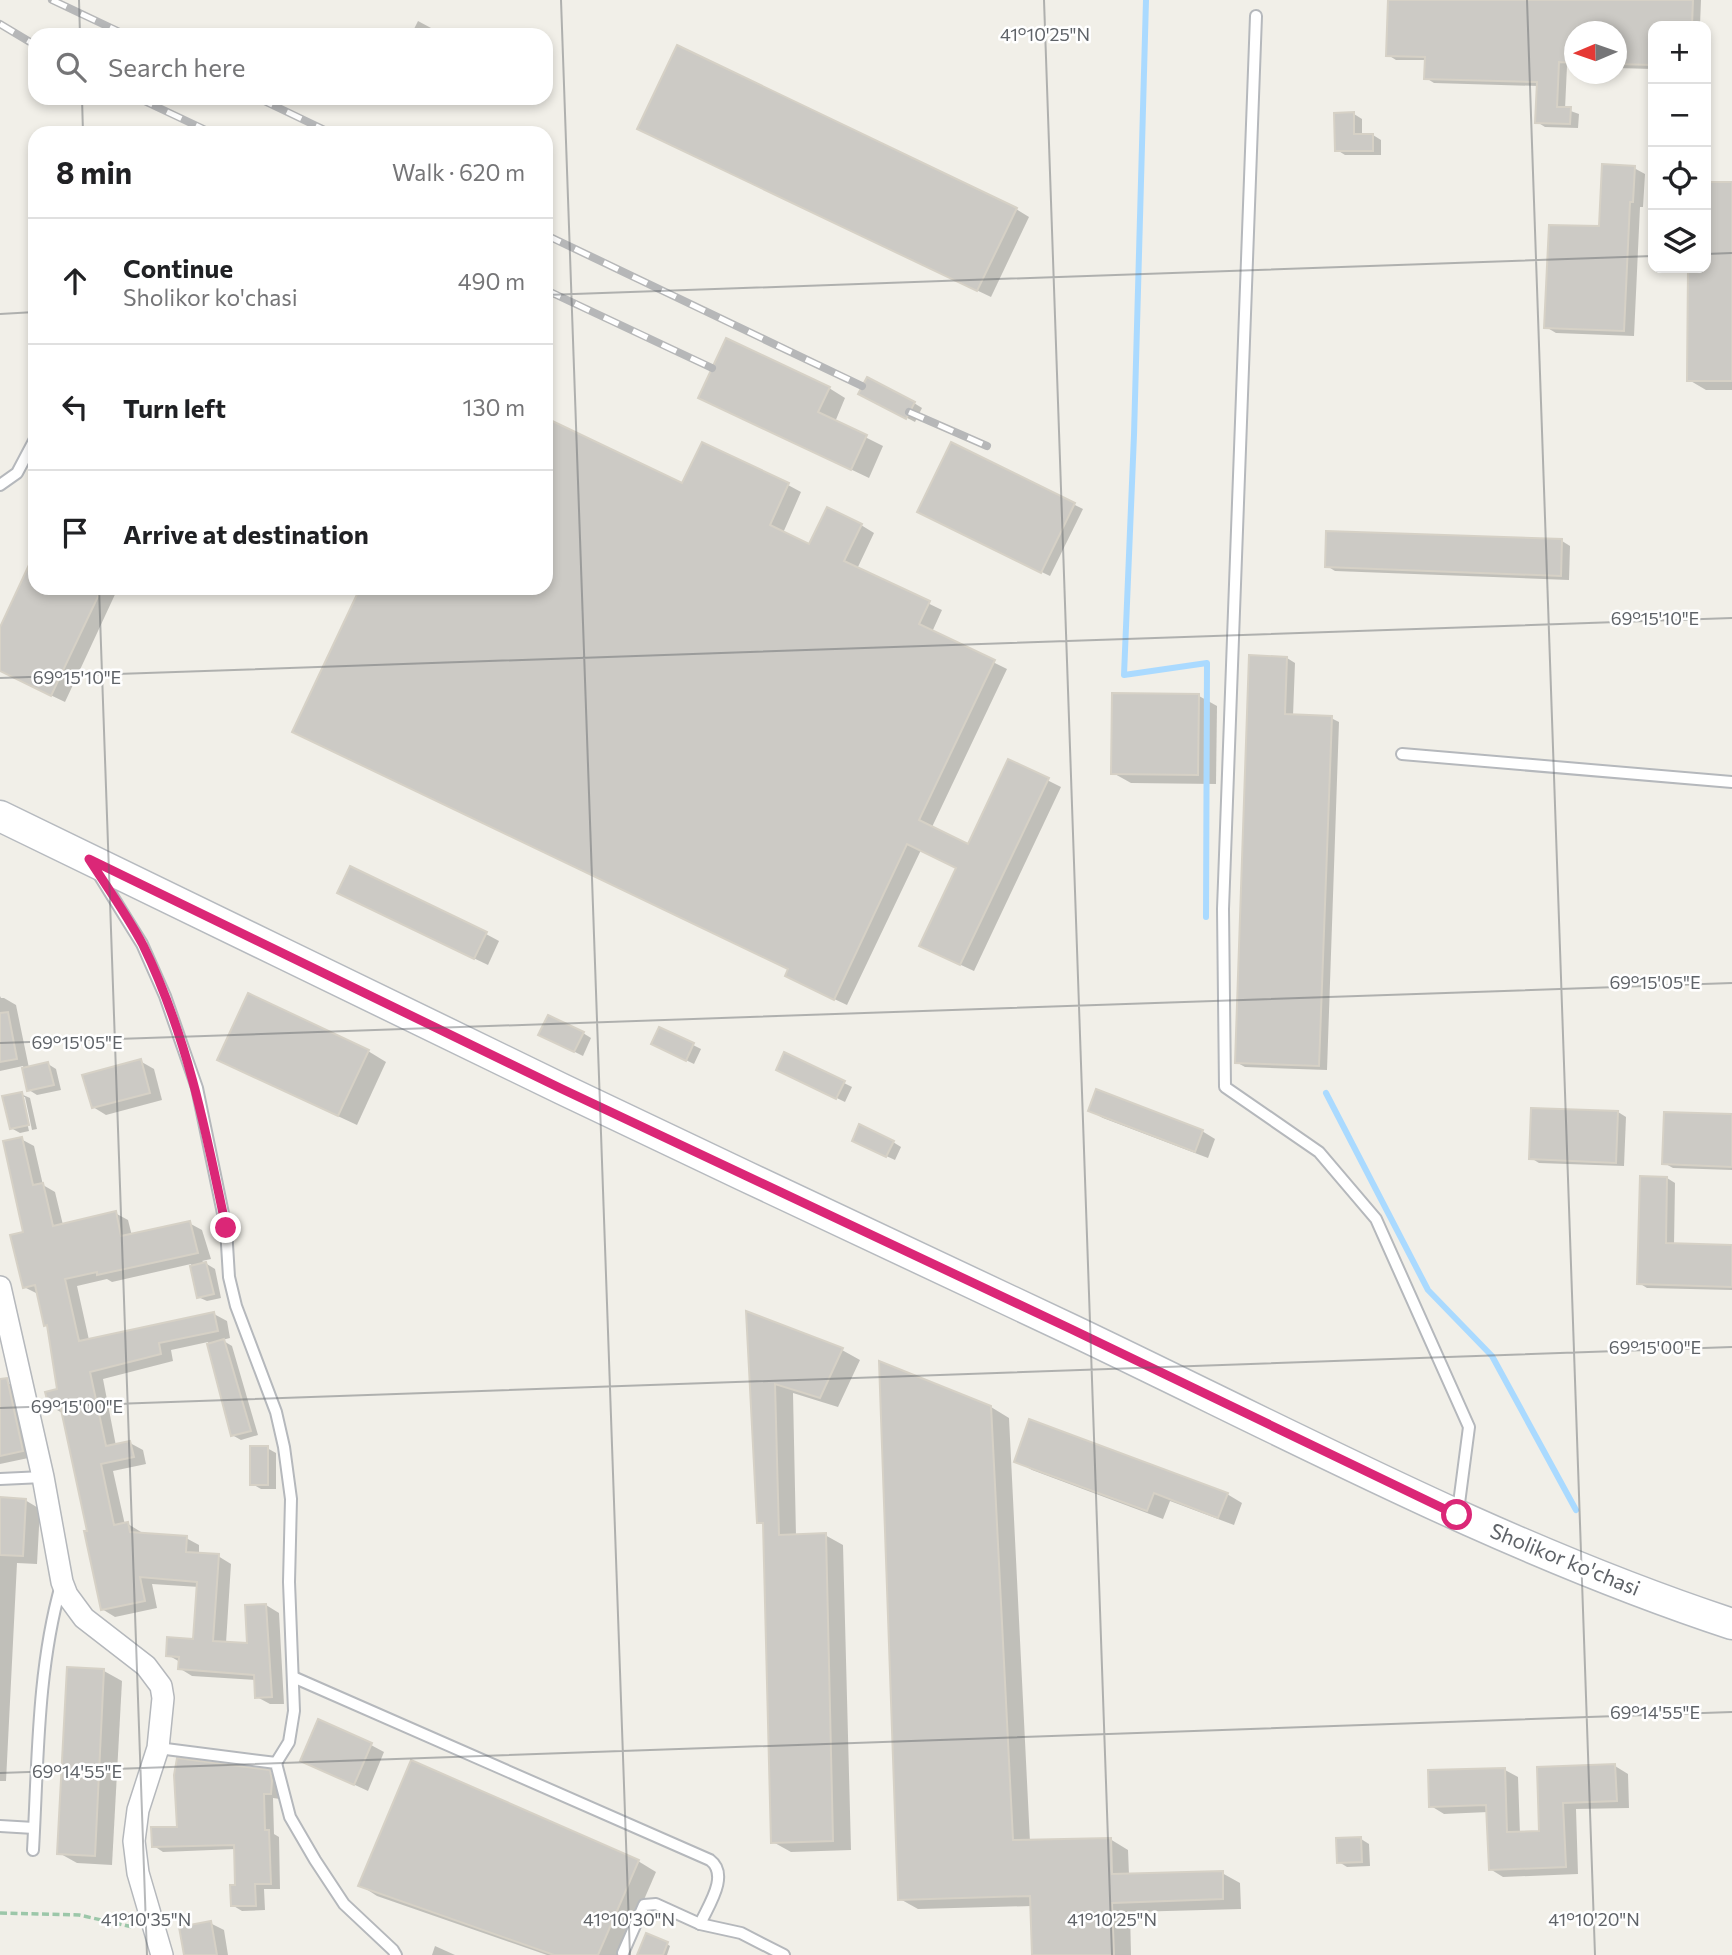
<!DOCTYPE html>
<html lang="en">
<head>
<meta charset="utf-8">
<style>
  body { margin:0; font-family:Commissioner,sans-serif; background:#f6f6f6; color:#202124 }
  .controls { position:absolute; right:21px; top:21px; display:grid; overflow:hidden; border-radius:14px; box-shadow:0 4px 10px #0003 }
  .controls button { width:63px; height:63px; display:grid; place-items:center; padding:0; border:0; border-bottom:2px solid #e0e0e0; background:#fff; color:#202124; font:35px sans-serif }
  .compass { position:absolute; left:1564px; top:21px; width:63px; height:63px; border-radius:50%; background:#fff; box-shadow:0 4px 10px #0003; rotate:268deg }
  .stop { position:absolute; width:21px; height:21px; margin:-16px; border:5px solid #db2777; border-radius:50%; background:#fff }
  .stop.end { background:#db2777; border-color:#fff; box-shadow:0 2px 7px #0008 }
  .list { margin:0; padding:0; list-style:none }
  h2 { display:flex; justify-content:space-between; align-items:center; height:91px; margin:0; padding:0 28px; font-size:30px }
  h2 small { font-size:23px; font-weight:400; color:#757577 }
  .list li { display:grid; grid-template-columns:46px 1fr auto; gap:21px; align-items:center; box-sizing:border-box; height:126px; padding:0 28px; border-top:2px solid #e0e0e0 }
  .list b { display:block; font-size:26px; white-space:nowrap }
  .list p { margin:0; font-size:23px; white-space:nowrap; color:#757577 }
  .list em { font-size:23px; font-style:normal; color:#757577 }
  .icon { flex:none; width:38px; height:38px; fill:none; stroke:currentColor; stroke-width:2; stroke-linecap:round; stroke-linejoin:round }
  .map { position:relative; flex:none; width:1732px; height:1955px; overflow:hidden }
  .search { position:absolute; background:#fff; box-shadow:0 4px 10px #0003; left:28px; top:28px; width:525px; height:77px; display:flex; align-items:center; gap:18px; box-sizing:border-box; padding:0 24px; border-radius:21px; color:#757577; font-size:26px }
  .panel { position:absolute; background:#fff; box-shadow:0 4px 10px #0003; left:28px; top:126px; width:525px; height:469px; border-radius:21px }
  .map>svg:first-child { display:block }
  .shadow { fill:#0003 }
  .lines { fill:none; stroke-linecap:round; stroke-linejoin:round }
  .stream { stroke:#aadaff; stroke-width:6 }
  .building { fill:#cccac5; stroke:#d6d1c6; stroke-width:2 }
  .lane-casing { stroke:#b5b8bc; stroke-width:14 }
  .street-casing { stroke:#b5b8bc; stroke-width:24 }
  .secondary-casing { stroke:#b6babf; stroke-width:33 }
  .path { stroke:#9cc7a9; stroke-width:3.5; stroke-dasharray:7 3.5; stroke-linecap:butt }
  .lane { stroke:#fff; stroke-width:10 }
  .street { stroke:#fff; stroke-width:21 }
  .secondary { stroke:#fff; stroke-width:30 }
  .rail-casing { stroke:#b6b7b8; stroke-width:8 }
  .rail { stroke:#fff; stroke-width:5; stroke-dasharray:16; stroke-linecap:butt }
  .route { stroke:#db2777; stroke-width:9 }
  .ticks { fill:none; stroke:#5f6368; stroke-width:2; stroke-opacity:0.45 }
  .labels { text-anchor:middle; stroke-width:5; stroke-linejoin:round; paint-order:stroke }
  .street-label { font-size:21px; fill:#5f6368; stroke:#fff }
  .ticks-label { font-size:18px; text-anchor:middle; fill:#5f6368; stroke:#fff; stroke-width:5; stroke-linejoin:round; paint-order:stroke }
</style>
</head>
<body>
<div class="map">
<svg width="1732" height="1955" viewBox="0 0 1732 1955">
  <rect width="100%" height="100%" fill="#f1efe8"/>
  <g class="shadow">
    <polygon points="1390,0 1701,0 1700,26 1653,26 1653,69 1616,68 1616,32 1574,32 1574,66 1567,66 1565,109 1579,114 1578,128 1545,127 1537,122 1539,86 1434,83 1426,78 1427,60 1396,60 1388,55"/>
    <polygon points="418,21 444,35 411,35"/>
    <polygon points="1354,114 1362,119 1362,135 1373,135 1381,140 1381,155 1345,155 1337,150"/>
    <polygon points="652,136 1016,209 1029,217 991,297"/>
    <polygon points="1634,168 1645,174 1643,207 1640,207 1634,336 1556,333 1546,327"/>
    <polygon points="1706,184 1732,184 1732,390 1706,390 1689,380 1690,268 1706,268"/>
    <polygon points="829,388 845,398 835,422 883,446 869,478 701,398"/>
    <polygon points="869,398 914,403 922,408 915,422"/>
    <polygon points="546,420 683,486 703,444 788,485 801,492 783,533 810,546 861,525 874,533 857,569 942,610 932,632 1007,669 932,827 969,846 1009,761 1061,787 974,971 935,953 958,868 921,850 847,1005 800,983 790,969 362,588 546,588"/>
    <polygon points="952,444 1083,509 1050,576 927,516"/>
    <polygon points="1562,541 1570,546 1569,580 1335,571 1327,566"/>
    <polygon points="35,556 35,588 118,588 65,702 0,671 0,631"/>
    <polygon points="1287,658 1295,663 1293,716 1331,718 1339,722 1327,1070 1245,1067 1236,1062"/>
    <polygon points="1199,696 1217,706 1216,784 1131,783 1113,773"/>
    <polygon points="352,900 486,934 499,941 488,965"/>
    <polygon points="0,996 1,998 4,998 16,1005 29,1068 48,1064 56,1069 61,1090 37,1095 29,1090 23,1066 0,1071"/>
    <polygon points="583,1033 591,1038 583,1056 549,1039"/>
    <polygon points="693,1045 701,1049 694,1064 661,1048"/>
    <polygon points="368,1051 386,1062 357,1125 237,1069"/>
    <polygon points="140,1061 154,1069 162,1100 106,1115 93,1107"/>
    <polygon points="787,1074 844,1083 852,1087 845,1102"/>
    <polygon points="21,1094 30,1098 37,1129 32,1130 25,1097 21,1097 29,1131 20,1133 11,1128"/>
    <polygon points="1532,1109 1618,1112 1626,1117 1624,1166 1539,1163 1531,1158"/>
    <polygon points="1090,1111 1202,1131 1215,1139 1208,1158 1103,1118"/>
    <polygon points="1732,1116 1732,1170 1673,1168 1664,1163"/>
    <polygon points="21,1139 34,1146 43,1185 55,1192 63,1225 115,1213 128,1220 132,1236 189,1223 202,1230 211,1259 202,1261 215,1269 221,1298 207,1301 198,1297 191,1264 112,1282 107,1279 77,1286 89,1340 214,1314 227,1321 230,1338 222,1340 232,1346 258,1435 241,1440 232,1435 208,1342 171,1350 173,1361 103,1379 116,1446 130,1443 143,1450 146,1464 113,1471 125,1525 128,1524 141,1532 141,1535 186,1538 199,1545 199,1555 218,1556 231,1564 226,1643 248,1645 266,1605 279,1613 284,1704 270,1704 257,1697 256,1680 192,1676 179,1668 180,1662 168,1655 195,1641 199,1587 152,1584 157,1608 115,1617 102,1609 89,1532 64,1414 50,1406 59,1390 49,1327 45,1325 38,1294 24,1287 25,1233"/>
    <polygon points="893,1142 901,1147 895,1160 862,1145"/>
    <polygon points="1667,1178 1675,1183 1674,1245 1732,1247 1732,1290 1647,1288 1639,1283"/>
    <polygon points="748,1314 842,1350 860,1360 838,1407 793,1393 796,1536 825,1535 843,1545 851,1850 791,1852 773,1842 765,1525 759,1522"/>
    <polygon points="8,1383 19,1390 33,1457 0,1464 0,1385"/>
    <polygon points="991,1407 1009,1418 1030,1842 1110,1839 1128,1850 1129,1875 1222,1873 1240,1883 1241,1909 1130,1912 1131,1955 1033,1955 1032,1906 918,1909 900,1899"/>
    <polygon points="267,1448 276,1453 276,1489 261,1489 252,1484"/>
    <polygon points="1016,1461 1227,1494 1242,1503 1234,1525 1170,1501 1163,1519 1032,1470"/>
    <polygon points="0,1499 25,1500 40,1509 37,1564 17,1563 6,1781 0,1781"/>
    <polygon points="104,1671 122,1681 112,1865 77,1863 59,1853"/>
    <polygon points="371,1745 384,1752 368,1791 303,1761"/>
    <polygon points="1615,1766 1628,1774 1629,1808 1576,1809 1578,1874 1503,1877 1490,1869 1488,1812 1444,1814 1431,1806 1505,1770 1518,1777 1520,1834 1541,1833 1539,1769"/>
    <polygon points="269,1772 279,1778 280,1799 273,1798 274,1834 279,1837 280,1889 264,1889 265,1910 242,1911 232,1905 237,1887 236,1849 163,1852 154,1846"/>
    <polygon points="1361,1839 1369,1844 1370,1866 1347,1867 1339,1862"/>
    <polygon points="638,1861 656,1872 620,1955 547,1955 377,1896 360,1885"/>
    <polygon points="210,1923 224,1930 228,1955 186,1955"/>
    <polygon points="667,1944 670,1946 667,1955 647,1955"/>
    <polygon points="435,1946 455,1955 432,1955"/>
  </g>
  <g class="lines">
    <g class="stream">
      <polyline points="1146,0 1134,435 1124,675 1207,663 1206,917"/>
      <polyline points="1326,1093 1428,1290 1492,1356 1576,1510"/>
    </g>
  </g>
  <g class="building">
    <polygon points="1388,0 1693,0 1692,26 1653,26 1653,65 1616,64 1616,32 1574,32 1574,63 1559,62 1557,107 1571,107 1570,124 1535,123 1537,82 1424,79 1425,57 1386,56"/>
    <polygon points="677,45 1017,208 977,291 637,129"/>
    <polygon points="1354,112 1354,134 1373,134 1373,151 1335,151 1334,113"/>
    <polygon points="1602,164 1635,166 1633,202 1630,202 1624,331 1544,328 1549,225 1599,226"/>
    <polygon points="1706,182 1732,182 1732,381 1687,381 1688,268 1706,268"/>
    <polygon points="726,338 830,387 818,412 867,435 851,470 698,398"/>
    <polygon points="867,377 915,402 906,419 858,394"/>
    <polygon points="546,418 682,483 702,442 789,483 770,525 809,544 827,507 862,524 844,561 930,601 919,624 995,660 919,820 968,844 1008,759 1049,778 960,965 919,946 956,868 907,844 834,1000 785,976 788,969 292,732 360,588 546,588"/>
    <polygon points="951,442 1075,503 1041,573 917,512"/>
    <polygon points="1326,531 1562,539 1561,576 1325,567"/>
    <polygon points="35,552 35,588 102,588 51,696 0,671 0,627"/>
    <polygon points="1249,655 1287,657 1285,714 1332,716 1319,1066 1235,1063"/>
    <polygon points="1112,693 1199,694 1198,775 1111,774"/>
    <polygon points="350,866 487,932 474,959 337,893"/>
    <polygon points="248,993 369,1050 338,1116 217,1060"/>
    <polygon points="8,1012 17,1059 0,1062 0,1013"/>
    <polygon points="548,1015 584,1032 574,1052 538,1035"/>
    <polygon points="659,1027 694,1043 686,1061 651,1044"/>
    <polygon points="784,1052 845,1081 836,1099 776,1070"/>
    <polygon points="141,1059 150,1093 92,1108 82,1075"/>
    <polygon points="48,1062 54,1085 27,1091 22,1068"/>
    <polygon points="1096,1089 1203,1130 1195,1152 1088,1111"/>
    <polygon points="22,1092 29,1125 10,1129 2,1096"/>
    <polygon points="1531,1108 1618,1111 1616,1163 1529,1159"/>
    <polygon points="1664,1112 1732,1114 1732,1167 1662,1164"/>
    <polygon points="859,1124 894,1141 886,1157 852,1141"/>
    <polygon points="22,1137 33,1185 43,1183 53,1226 116,1211 121,1236 190,1221 198,1253 97,1275 97,1272 65,1279 79,1341 214,1312 218,1331 159,1343 161,1354 90,1372 106,1446 130,1441 134,1457 101,1464 114,1525 128,1522 130,1532 187,1536 186,1552 219,1554 213,1641 247,1643 245,1605 266,1604 272,1697 255,1698 254,1675 178,1669 179,1657 166,1656 167,1637 193,1639 197,1582 140,1577 145,1601 101,1610 84,1531 87,1531 60,1405 49,1407 45,1392 57,1389 47,1325 44,1326 35,1285 23,1288 10,1235 23,1232 3,1141"/>
    <polygon points="1640,1176 1667,1177 1666,1243 1732,1245 1732,1287 1637,1284"/>
    <polygon points="206,1262 214,1294 197,1298 190,1266"/>
    <polygon points="746,1311 843,1348 820,1398 775,1384 779,1535 826,1533 833,1841 771,1843 763,1523 757,1523"/>
    <polygon points="224,1339 251,1431 231,1436 207,1344"/>
    <polygon points="879,1361 991,1406 1013,1840 1111,1838 1112,1874 1223,1871 1223,1899 1112,1903 1114,1955 1032,1955 1030,1896 898,1900"/>
    <polygon points="7,1378 23,1451 0,1456 0,1379"/>
    <polygon points="1029,1419 1228,1493 1218,1518 1154,1493 1147,1511 1014,1462"/>
    <rect x="250" y="1446" width="18" height="39"/>
    <polygon points="0,1497 26,1499 23,1556 0,1555"/>
    <polygon points="67,1667 104,1669 95,1856 57,1854"/>
    <polygon points="318,1719 372,1743 354,1785 300,1761"/>
    <polygon points="177,1758 270,1770 272,1781 271,1794 264,1794 265,1830 269,1830 271,1884 255,1884 256,1906 231,1906 230,1885 235,1885 234,1845 152,1847 151,1827 177,1827 174,1775"/>
    <polygon points="411,1760 639,1860 598,1955 554,1955 358,1886"/>
    <polygon points="1615,1764 1617,1801 1563,1803 1566,1867 1489,1870 1486,1805 1429,1807 1428,1770 1505,1768 1507,1832 1539,1831 1537,1767"/>
    <polygon points="1361,1837 1362,1862 1337,1863 1336,1838"/>
    <polygon points="211,1921 217,1955 184,1955 179,1927"/>
    <polygon points="646,1933 668,1942 663,1955 637,1955"/>
  </g>
  <g class="lines">
    <g class="lane-casing">
      <g id="lane">
        <polyline points="1256,16 1223,909 1225,1087 1319,1152 1376,1219 1469,1427 1458,1511"/>
        <polyline points="0,485 17,473 35,439"/>
        <polyline points="1402,754 1732,782"/>
        <polyline points="98,873 142,944 165,996 197,1088 226,1228 229,1277 236,1306 276,1412 284,1447 291,1499 289,1582 294,1711 289,1742 276,1763"/>
        <polyline points="0,1479 43,1477"/>
        <path d="M 293,1677 L 710,1860 C 730,1875 708,1906 700,1924 L 656,1904 L 644,1905 L 623,1953"/>
        <polyline points="158,1748 276,1763 290,1817 315,1860 344,1904 393,1950 396,1955"/>
        <polyline points="0,1826 34,1828"/>
        <path d="M 33,1850 C 38,1762 37,1670 61,1585"/>
        <polyline points="700,1924 741,1933 784,1955"/>
      </g>
    </g>
    <g class="street-casing">
      <polyline id="street" points="0,1287 43,1477 62,1582 67,1595 84,1618 146,1666 161,1686 163,1698 158,1748 138,1810 134,1841 138,1873 162,1955"/>
    </g>
    <g class="secondary-casing">
      <path id="secondary" d="M 0,816 C 188,906 374,999 562,1089 C 732,1171 904,1250 1074,1331 C 1290,1434 1504,1549 1732,1624"/>
    </g>
    <polyline class="path" points="0,1913 79,1915 133,1927"/>
    <use href="#lane" class="lane"/>
    <use href="#street" class="street"/>
    <use href="#secondary" class="secondary"/>
    <g class="rail-casing">
      <g id="rail">
        <polyline points="52,0 126,35"/>
        <polyline points="0,24 35,45"/>
        <polyline points="138,98 212,133"/>
        <polyline points="258,98 331,133"/>
        <polyline points="546,235 862,386"/>
        <polyline points="546,290 712,368"/>
        <polyline points="909,412 987,446"/>
      </g>
    </g>
    <use href="#rail" class="rail"/>
  </g>
  <g class="lines">
    <path class="route" d="M 226,1228 C 206,1131 187,1035 143,945 C 127,915 107,887 89,859 L 562,1089 L 1071,1329 L 1457,1515"/>
  </g>
  <path class="ticks" d="M 79,0 L 80,35M 561,0 L 630,1955M 1044,0 L 1112,1955M 1527,0 L 1595,1955M 82,98 L 83,133M 1706,254 L 1732,253M 546,295 L 1653,256M 0,314 L 35,312M 99,588 L 147,1955M 0,678 L 1732,618M 0,1043 L 1732,983M 0,1408 L 1732,1347M 0,1773 L 1732,1712"/>
  <g class="labels">
    <g class="street-label">
      <text transform="translate(1565 1560) rotate(22)" y="7">Sholikor ko'chasi</text>
    </g>
  </g>
  <g class="ticks-label">
    <text x="1045" y="41">41°10'25"N</text>
    <text x="1655" y="625">69°15'10"E</text>
    <text x="77" y="684">69°15'10"E</text>
    <text x="1655" y="989">69°15'05"E</text>
    <text x="77" y="1049">69°15'05"E</text>
    <text x="1655" y="1354">69°15'00"E</text>
    <text x="77" y="1413">69°15'00"E</text>
    <text x="1655" y="1719">69°14'55"E</text>
    <text x="77" y="1778">69°14'55"E</text>
    <text x="146" y="1926">41°10'35"N</text>
    <text x="629" y="1926">41°10'30"N</text>
    <text x="1112" y="1926">41°10'25"N</text>
    <text x="1594" y="1926">41°10'20"N</text>
  </g>
</svg>
<div class="controls">
<button>+</button>
<button>−</button>
<button><svg class="icon" aria-label="locate" viewBox="0 0 24 24"><circle cx="12" cy="12" r="6"/><path d="M12 2v4M12 18v4M2 12h4M18 12h4"/></svg></button>
<button><svg class="icon" aria-label="layers" viewBox="0 0 24 24"><path d="M12 4l9 5-9 5-9-5zM3 14l9 5 9-5"/></svg></button>
</div>
<svg class="compass" viewBox="-18 -18 36 36"><path d="M0-13l5 13h-10z" fill="#e53935"/><path d="M0 13l5-13h-10z" fill="#757577"/></svg>
<div class="stop" style="left:1457px;top:1515px"></div>
<div class="stop end" style="left:226px;top:1228px"></div>
<div class="search"><svg class="icon" aria-label="search" viewBox="0 0 24 24"><circle cx="10" cy="10" r="6"/><path d="M15 15l6 6"/></svg>Search here</div>
<section class="panel">
<h2>8 min<small>Walk · 620 m</small></h2>
<ul class="list">
<li><svg class="icon" aria-label="ahead" viewBox="0 0 24 24"><path d="M12 20V5M6 11l6-6 6 6"/></svg><div><b>Continue</b><p>Sholikor ko'chasi</p></div><em>490 m</em></li>
<li><svg class="icon" aria-label="left" viewBox="0 0 24 24"><path d="M17 20v-9H6M10 6l-5 5 5 5"/></svg><div><b>Turn left</b></div><em>130 m</em></li>
<li><svg class="icon" aria-label="arrive" viewBox="0 0 24 24"><path d="M6 21V4h12l-3 4 3 4H6"/></svg><div><b>Arrive at destination</b></div></li>
</ul>
</section>
</div>
</body>
</html>
